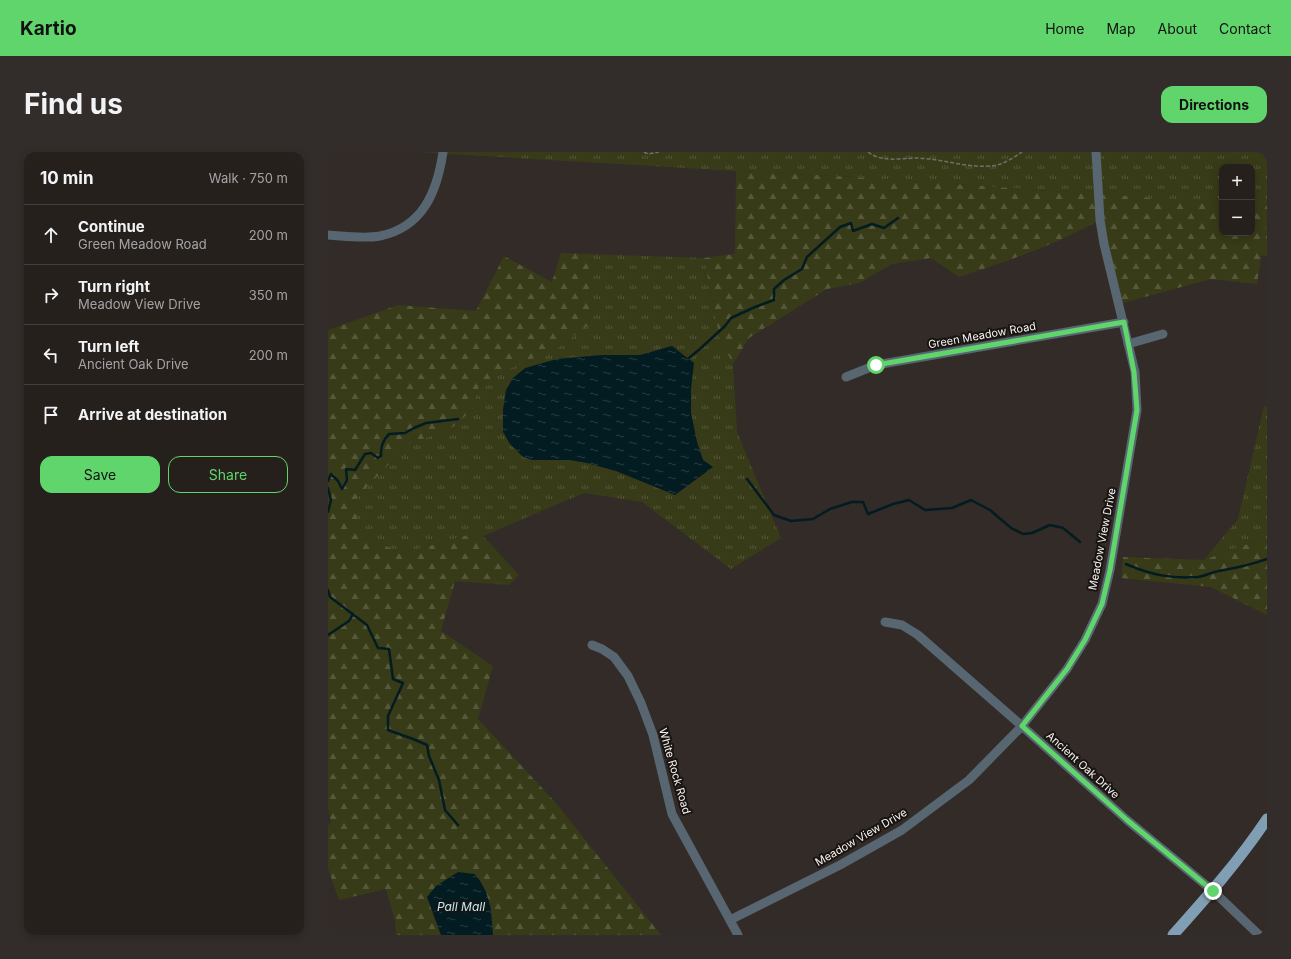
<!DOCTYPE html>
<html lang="en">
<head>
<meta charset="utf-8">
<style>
  body { margin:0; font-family:Inter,sans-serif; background:#322d2a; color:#f1f3f6 }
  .controls { position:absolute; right:12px; top:12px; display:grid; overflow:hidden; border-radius:8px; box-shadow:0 2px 10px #0003 }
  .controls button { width:36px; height:36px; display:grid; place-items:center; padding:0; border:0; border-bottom:1px solid #423e3b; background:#26201d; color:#f1f3f6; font:20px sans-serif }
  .stop { position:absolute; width:12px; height:12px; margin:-9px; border:3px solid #60d56b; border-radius:50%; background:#fff }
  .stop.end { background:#60d56b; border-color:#fff; box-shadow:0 1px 4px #0008 }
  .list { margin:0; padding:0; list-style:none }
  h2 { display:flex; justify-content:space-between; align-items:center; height:52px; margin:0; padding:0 16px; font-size:17px }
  h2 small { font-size:13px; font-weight:400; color:#a4a3a4 }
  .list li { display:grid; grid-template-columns:26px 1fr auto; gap:12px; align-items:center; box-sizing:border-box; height:60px; padding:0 16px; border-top:1px solid #423e3b }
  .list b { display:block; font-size:15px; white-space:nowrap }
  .list p { margin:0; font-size:13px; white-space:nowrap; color:#a4a3a4 }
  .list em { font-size:13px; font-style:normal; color:#a4a3a4 }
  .actions { display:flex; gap:8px; padding:12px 16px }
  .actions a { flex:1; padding:9px 0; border:1px solid #60d56b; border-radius:12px; text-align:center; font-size:14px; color:#60d56b }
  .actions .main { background:#60d56b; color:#111 }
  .icon { flex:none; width:22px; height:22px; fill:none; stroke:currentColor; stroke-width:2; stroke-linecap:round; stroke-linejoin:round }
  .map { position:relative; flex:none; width:939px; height:783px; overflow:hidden; border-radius:12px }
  header { display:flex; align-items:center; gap:24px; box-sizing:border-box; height:56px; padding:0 20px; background:#60d56b; color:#111 }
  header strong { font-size:19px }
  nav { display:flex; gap:22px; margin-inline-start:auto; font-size:14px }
  .intro { display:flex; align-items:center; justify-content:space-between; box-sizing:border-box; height:96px; padding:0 24px }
  h1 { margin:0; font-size:28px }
  .button { padding:10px 18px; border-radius:12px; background:#60d56b; color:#111; font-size:14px; font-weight:700 }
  main { display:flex; gap:24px; padding:0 24px }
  aside { flex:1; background:#26201d; border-radius:12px; box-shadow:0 2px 10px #0003 }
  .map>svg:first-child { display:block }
  .grass { fill:url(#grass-tufts); fill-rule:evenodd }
  .forest { fill:url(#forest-firs) }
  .water { fill:url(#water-ripples) }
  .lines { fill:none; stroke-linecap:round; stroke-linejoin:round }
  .stream { stroke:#031c21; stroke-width:2.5 }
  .path { stroke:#746d69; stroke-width:1.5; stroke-dasharray:4 2; stroke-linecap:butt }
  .minor { stroke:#576671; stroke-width:9 }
  .major { stroke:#809eb4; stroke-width:11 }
  .route { stroke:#60d56b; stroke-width:5 }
  .labels { text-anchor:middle; stroke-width:4; stroke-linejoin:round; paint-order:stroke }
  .street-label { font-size:11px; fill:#f8f3f0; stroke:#181412 }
  .water-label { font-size:12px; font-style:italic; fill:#beedf9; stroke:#181412 }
</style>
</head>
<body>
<header>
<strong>Kartio</strong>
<nav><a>Home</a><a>Map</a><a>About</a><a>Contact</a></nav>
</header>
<div class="intro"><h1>Find us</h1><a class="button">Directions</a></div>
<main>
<aside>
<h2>10 min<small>Walk · 750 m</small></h2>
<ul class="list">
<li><svg class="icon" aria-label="ahead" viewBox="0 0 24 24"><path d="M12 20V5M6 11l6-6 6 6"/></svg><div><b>Continue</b><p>Green Meadow Road</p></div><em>200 m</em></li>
<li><svg class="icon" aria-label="right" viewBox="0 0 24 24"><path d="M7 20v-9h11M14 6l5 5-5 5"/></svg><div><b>Turn right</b><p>Meadow View Drive</p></div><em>350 m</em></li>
<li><svg class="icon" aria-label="left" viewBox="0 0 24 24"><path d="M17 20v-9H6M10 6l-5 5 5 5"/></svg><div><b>Turn left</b><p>Ancient Oak Drive</p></div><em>200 m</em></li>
<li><svg class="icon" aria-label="arrive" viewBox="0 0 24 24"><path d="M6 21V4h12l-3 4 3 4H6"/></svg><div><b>Arrive at destination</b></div></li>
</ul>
<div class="actions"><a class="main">Save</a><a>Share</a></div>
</aside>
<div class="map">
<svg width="939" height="783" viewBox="0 0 939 783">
  <defs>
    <pattern id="grass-tufts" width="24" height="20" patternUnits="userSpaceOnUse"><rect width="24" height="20" fill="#383b18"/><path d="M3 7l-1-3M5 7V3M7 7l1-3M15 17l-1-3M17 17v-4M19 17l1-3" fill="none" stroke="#56583a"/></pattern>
    <pattern id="forest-firs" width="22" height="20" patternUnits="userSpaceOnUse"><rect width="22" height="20" fill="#383b18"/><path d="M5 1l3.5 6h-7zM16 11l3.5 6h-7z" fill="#56583a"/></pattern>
    <pattern id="water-ripples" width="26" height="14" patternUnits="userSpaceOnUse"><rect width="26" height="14" fill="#031c21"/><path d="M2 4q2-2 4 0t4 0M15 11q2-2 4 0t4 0" fill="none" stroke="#283d42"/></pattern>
  </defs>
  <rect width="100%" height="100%" fill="#332b27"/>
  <g class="grass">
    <polygon points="89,0 939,0 939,54 924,53 924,15 894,15 894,51 526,25 408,19"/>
    <polygon points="939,66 939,104 933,103"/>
    <path d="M 260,102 L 376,106 L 392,187 L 405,212 L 409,280 L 453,386 L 403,417 L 314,350 L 256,341 L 155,384 L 147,381 L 72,402 L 34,380 L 24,351 L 79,293 L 125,275 L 145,257 L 148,238 L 176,219 L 231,195 L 263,171 ZM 344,194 L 363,237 L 363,261 L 369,290 L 375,308 L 385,315 L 347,343 L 288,319 L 259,311 L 242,308 L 227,307 L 175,280 L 175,258 L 178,238 L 229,207 L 274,203 L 312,203 Z"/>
    <polygon points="936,254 939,255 939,389 916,393 876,408 910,367"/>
  </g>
  <g class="forest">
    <path d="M 408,19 L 526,25 L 894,51 L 894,81 L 924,81 L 924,53 L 939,54 L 939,66 L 929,132 L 883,127 L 791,152 L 772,68 C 729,92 678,110 631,125 L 603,106 L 564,112 L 531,131 L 499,137 L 421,186 L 405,212 L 392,187 L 376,106 L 407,102 Z"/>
    <polygon points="233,101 260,102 263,171 231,195 176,219 148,238 145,257 125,275 79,293 24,351 34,380 72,402 147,381 155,384 191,423 181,433 127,429 113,479 165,514 150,567 228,651 333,783 165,783 163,753 99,745 113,783 68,783 67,768 58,737 11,748 0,717 0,674 3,670 0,657 0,178 70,153 148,159 176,104 224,130"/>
    <polygon points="939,389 939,463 883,435 793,426 795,405 876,408 916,393"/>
  </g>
  <g class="water">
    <polygon points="344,194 366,211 363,237 363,261 369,290 375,308 385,315 347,343 288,319 259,311 242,308 204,308 195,305 182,292 175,280 175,258 178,238 185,226 197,216 229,207 274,203 312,203"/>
    <path d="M 130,720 L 147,722 C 163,742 163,758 165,783 L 113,783 L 99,745 L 108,734 Z"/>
  </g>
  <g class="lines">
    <g class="stream">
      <polyline points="361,206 373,196 397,174 403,166 427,155 446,148 446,137 456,128 474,117 479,105 512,75 523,71 525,79 544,72 556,76 570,66"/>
      <polyline points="419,327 446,363 463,369 485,367 502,357 524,350 535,350 540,362 565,352 581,348 597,358 624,356 643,348 662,358 683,376 695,382 704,381 722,373 735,376 752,390"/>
      <path d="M 0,329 L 3,322 L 10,329 L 14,337 L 19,328 L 18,317 L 27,318 L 37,302 L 43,301 L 50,306 L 53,304 C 53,295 54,289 61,282 L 77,281 L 86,276 L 98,271 L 130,267"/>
      <polyline points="0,336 3,348 0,360"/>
      <path d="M 798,412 C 823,423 844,427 870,425 C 877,424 884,420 891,419 C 908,416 923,413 939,407"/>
      <polyline points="0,438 2,445 39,473 50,496 61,497 65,527 75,531 60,564 60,578 85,587 99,593 101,604 111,628 117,658 130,673"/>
      <polyline points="0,483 21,469 25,462"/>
    </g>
    <g class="path">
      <polyline points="316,0 320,2 331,0"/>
      <path d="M 540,0 C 554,11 574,6 590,6 C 615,7 638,16 663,14 C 675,13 685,6 694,0"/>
    </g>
    <g class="minor">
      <path d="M 0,83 C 17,84 35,87 52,84 C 95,75 109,40 115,0"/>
      <polyline points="800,192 835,182"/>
      <polyline points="518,225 548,213 796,170"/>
      <polyline points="557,470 574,473 590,483 694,574 799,668 885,739 931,783"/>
      <polyline points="264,493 274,497 286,505 300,524 313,551 325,583 344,662 410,783"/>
      <polyline points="402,768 512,713 574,678 641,628 694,574 739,517 757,488 774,452 782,418 809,258 807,220 776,92 772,68 768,0"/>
    </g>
    <path class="major" d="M 845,783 C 878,746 911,709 939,667"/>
  </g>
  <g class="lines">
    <polyline class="route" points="548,213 796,170 806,220 809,258 782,418 774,452 757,488 739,517 694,574 799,668 885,739"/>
  </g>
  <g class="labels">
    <g class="street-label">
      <text transform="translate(654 183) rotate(-10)" y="4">Green Meadow Road</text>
      <text transform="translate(774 387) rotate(-79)" y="4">Meadow View Drive</text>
      <text transform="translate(755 613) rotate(42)" y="4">Ancient Oak Drive</text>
      <text transform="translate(347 619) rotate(74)" y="4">White Rock Road</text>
      <text transform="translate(533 685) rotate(-30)" y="4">Meadow View Drive</text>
    </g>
    <g class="water-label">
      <text x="133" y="759">Pall Mall</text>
    </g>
  </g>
</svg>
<div class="controls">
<button>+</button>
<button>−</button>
</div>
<div class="stop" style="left:548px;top:213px"></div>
<div class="stop end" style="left:885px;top:739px"></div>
</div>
</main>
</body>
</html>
